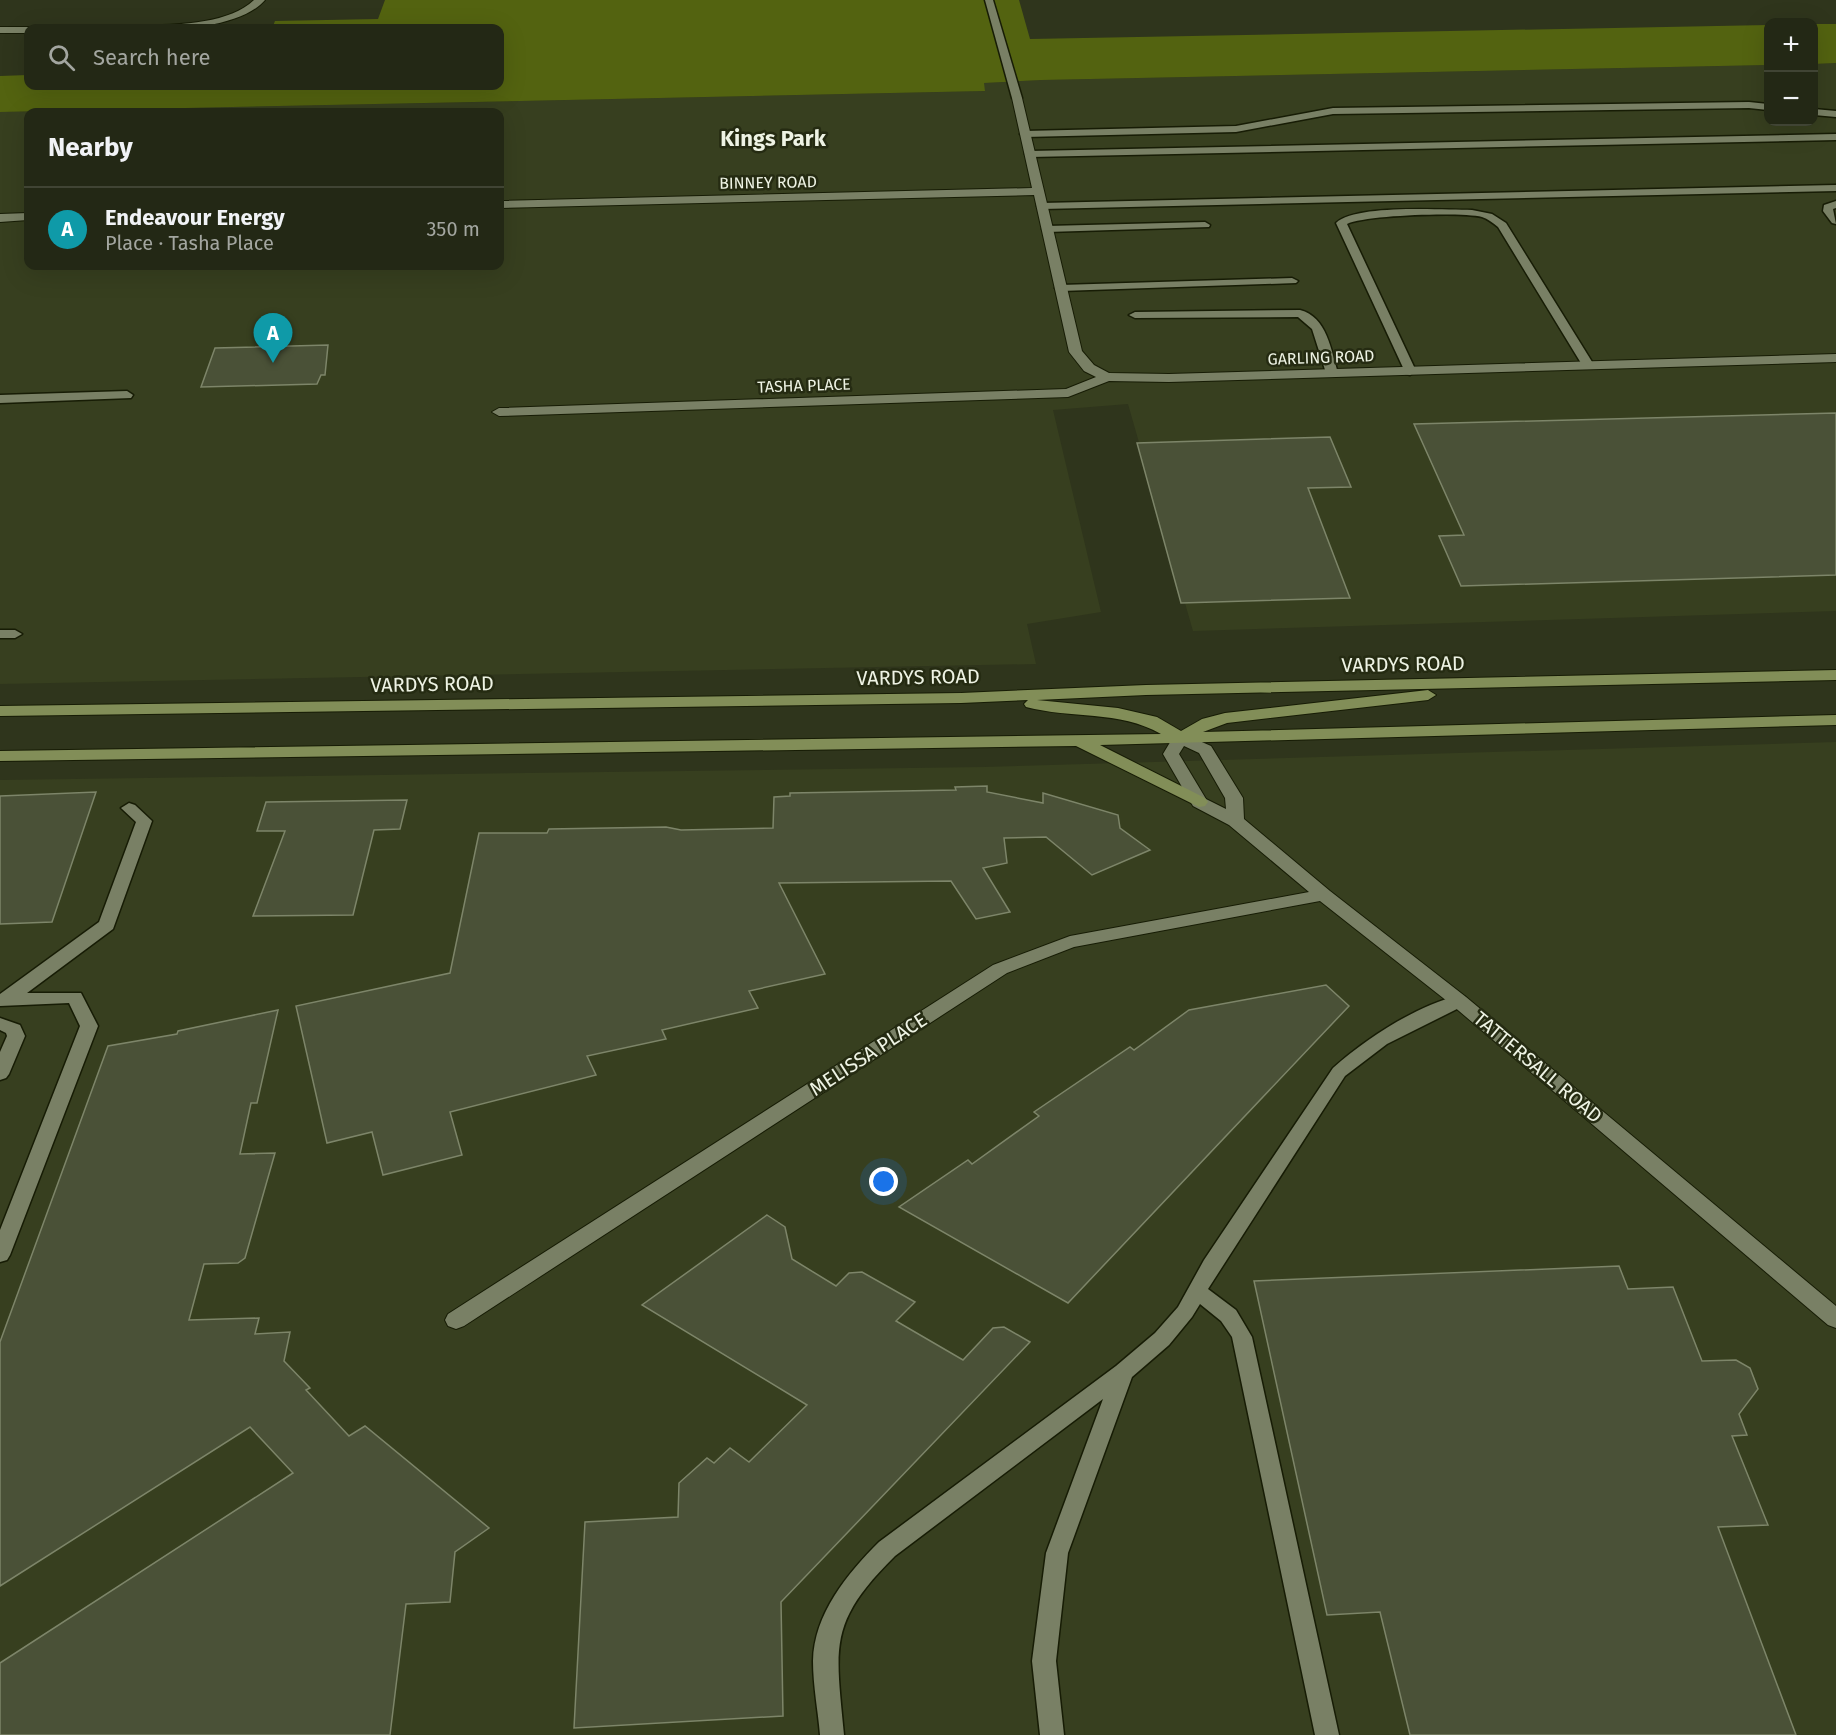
<!DOCTYPE html>
<html lang="en">
<head>
<meta charset="utf-8">
<style>
  body { margin:0; font-family:"Fira Sans",sans-serif; background:#2f3422; color:#f1f3f6 }
  .controls { position:absolute; right:18px; top:18px; display:grid; overflow:hidden; border-radius:12px; box-shadow:0 6px 24px #0002 }
  .controls button { width:54px; height:54px; display:grid; place-items:center; padding:0; border:0; border-bottom:2px solid #404434; background:#232815; color:#f1f3f6; font:30px sans-serif }
  .you { position:absolute; left:884px; top:1182px; width:21px; height:21px; margin:-15px; border:4px solid #fff; border-radius:50%; background:#1a73e8; box-shadow:0 0 0 9px #1a73e833 }
  .badge { display:grid; place-items:center; width:39px; height:39px; border-radius:50%; background:#9db4fd; color:#fff; font-size:20px; font-weight:700 }
  .pin { position:absolute; translate:-50% -50px; filter:drop-shadow(0 2px 3px #0008) }
  .pin::after { content:''; position:absolute; top:32px; width:21px; height:18px; background:inherit; clip-path:polygon(0 0,100% 0,50% 100%) }
  .list { margin:0; padding:0; list-style:none }
  h2 { display:flex; justify-content:space-between; align-items:center; height:78px; margin:0; padding:0 24px; font-size:26px }
  h2 small { font-size:20px; font-weight:400; color:#a3a6a0 }
  .list li { display:grid; grid-template-columns:39px 1fr auto; gap:18px; align-items:center; box-sizing:border-box; height:84px; padding:0 24px; border-top:2px solid #404434 }
  .list b { display:block; font-size:22px; white-space:nowrap }
  .list p { margin:0; font-size:20px; white-space:nowrap; color:#a3a6a0 }
  .list em { font-size:20px; font-style:normal; color:#a3a6a0 }
  .icon { flex:none; width:33px; height:33px; fill:none; stroke:currentColor; stroke-width:2; stroke-linecap:round; stroke-linejoin:round }
  .map { position:relative; flex:none; width:1836px; height:1735px; overflow:hidden }
  .search { position:absolute; background:#232815; box-shadow:0 6px 24px #0002; left:24px; top:24px; width:480px; height:66px; display:flex; align-items:center; gap:15px; box-sizing:border-box; padding:0 21px; border-radius:12px; color:#a3a6a0; font-size:22px }
  .panel { position:absolute; background:#232815; box-shadow:0 6px 24px #0002; left:24px; top:108px; width:480px; height:162px; border-radius:12px }
  .map>svg:first-child { display:block }
  .built { fill:#373f1f; fill-rule:evenodd }
  .green { fill:#536310 }
  .building { fill:#4a5137; stroke:#7d8569; stroke-width:1.5 }
  .lines { fill:none; stroke-linecap:round; stroke-linejoin:round }
  .lane-casing { stroke:#171c05; stroke-width:3 }
  .street-casing { stroke:#171c05; stroke-width:2 }
  .secondary-casing { stroke:#171c05; stroke-width:2 }
  .lane { fill:#798065; fill-rule:evenodd }
  .street { fill:#798065; fill-rule:evenodd }
  .secondary { fill:#828e58; fill-rule:evenodd }
  .labels { text-anchor:middle; stroke-width:5; stroke-linejoin:round; paint-order:stroke }
  .far-street-label { font-size:16px; fill:#eef3e4; stroke:#252b12 }
  .street-label { font-size:20px; fill:#eef3e4; stroke:#252b12 }
  .far-district-label { font-size:22px; font-weight:bold; fill:#eef3e4; stroke:#252b12 }
</style>
</head>
<body>
<div class="map">
<svg width="1836" height="1735" viewBox="0 0 1836 1735">
  <rect width="100%" height="100%" fill="#2f351c"/>
  <g class="built">
    <path d="M 1836,63 L 1836,611 L 1193,631 L 1128,404 L 1053,410 L 1101,612 L 1027,624 L 1036,664 L 0,684 L 0,112 L 985,91 L 983,83 L 1042,80 L 1768,65 L 1768,122 L 1814,122 L 1814,64 ZM 28,112 L 500,112 L 500,266 L 28,266 Z"/>
    <polygon points="1836,742 1836,1735 0,1735 0,780 984,767"/>
  </g>
  <g class="green">
    <polygon points="385,0 1019,0 1030,39 1768,25 1768,65 1042,80 984,83 985,91 0,112 0,76 28,75 28,86 500,86 500,28 257,28 273,26 275,21 378,19"/>
    <polygon points="1814,24 1836,24 1836,63 1814,64"/>
  </g>
  <g class="building">
    <polygon points="328,345 325,375 321,375 317,384 201,387 215,348"/>
    <polygon points="1836,413 1836,575 1461,586 1439,536 1464,535 1414,424"/>
    <polygon points="1330,437 1351,487 1308,488 1350,598 1181,603 1137,443"/>
    <polygon points="987,786 987,792 1043,803 1043,793 1118,815 1120,828 1150,850 1092,875 1046,837 1004,838 1007,863 983,868 1010,912 976,919 951,881 779,883 825,974 749,991 758,1008 662,1030 666,1039 587,1056 596,1075 450,1112 462,1155 383,1175 372,1132 327,1143 296,1006 450,973 479,833 547,833 549,829 666,827 681,830 773,828 774,797 790,796 790,793 956,790 955,787"/>
    <polygon points="96,792 52,922 0,924 0,796"/>
    <polygon points="407,800 400,829 374,830 353,915 253,916 285,831 257,831 266,802"/>
    <polygon points="1326,985 1349,1006 1068,1303 899,1207 968,1160 972,1164 1039,1116 1034,1112 1130,1047 1134,1050 1189,1010"/>
    <polygon points="278,1010 257,1103 251,1103 240,1154 275,1153 245,1258 238,1263 204,1264 189,1320 259,1318 255,1334 290,1332 284,1361 310,1388 306,1390 349,1436 365,1426 489,1528 455,1552 450,1602 406,1604 390,1735 0,1735 0,1663 293,1473 250,1427 0,1586 0,1342 108,1046 177,1034 178,1031"/>
    <polygon points="767,1215 785,1227 792,1259 836,1286 849,1273 862,1272 915,1302 896,1321 963,1360 993,1328 1004,1327 1030,1342 781,1602 783,1716 574,1728 585,1522 678,1517 679,1483 707,1458 714,1463 730,1448 749,1462 807,1405 642,1305"/>
    <polygon points="1619,1266 1628,1289 1673,1287 1702,1361 1736,1360 1750,1368 1758,1389 1739,1414 1747,1435 1732,1436 1768,1525 1718,1527 1796,1735 1410,1735 1380,1612 1327,1615 1254,1281"/>
  </g>
  <g class="lines">
    <g class="lane-casing">
      <g id="lane">
        <polygon points="985,0 993,0 1022,98 1020,100 1012,98"/>
        <polygon points="1749,102 1768,104 1768,110 1749,108 1333,114 1236,132 1025,137 1020,134 1025,131 1236,126 1333,108"/>
        <polygon points="1814,109 1836,111 1836,117 1814,115"/>
        <polygon points="1836,134 1836,140 1030,157 1025,154 1030,151"/>
        <polygon points="1836,185 1836,191 1042,209 1037,206 1042,203"/>
        <polygon points="1836,201 1836,208 1833,209 1836,224 1832,223 1823,211 1824,205"/>
        <path d="M 1472,210 L 1492,214 L 1506,223 L 1594,365 L 1592,368 L 1584,368 L 1498,227 C 1493,223 1488,219 1482,217 C 1461,212 1366,215 1347,224 L 1416,371 L 1410,375 L 1406,374 L 1336,223 C 1356,204 1442,210 1472,210 Z"/>
        <polygon points="1205,222 1210,225 1209,227 1047,232 1042,229 1047,226"/>
        <polygon points="1292,278 1298,281 1296,283 1061,291 1055,288 1061,285"/>
        <path d="M 1300,310 C 1327,317 1331,350 1338,373 L 1336,376 L 1328,376 L 1326,373 L 1312,329 L 1298,317 L 1135,318 L 1129,315 L 1135,312 Z"/>
        <polygon points="127,391 133,395 131,398 0,403 0,395"/>
        <polygon points="0,630 15,630 22,634 15,638 0,638"/>
        <polygon points="129,803 135,805 152,821 113,929 27,993 81,993 98,1026 10,1255 7,1260 0,1262 0,1230 80,1026 69,1003 0,1006 0,994 99,922 136,822 121,808"/>
        <path d="M 1459,995 L 1465,997 L 1468,1001 L 1465,1005 L 1387,1044 L 1345,1076 L 1208,1289 L 1236,1310 L 1252,1337 L 1339,1735 L 1315,1735 L 1232,1337 L 1221,1321 L 1200,1304 L 1192,1317 L 1169,1345 L 1132,1377 L 1068,1553 L 1056,1661 L 1064,1735 L 1040,1735 L 1032,1661 L 1046,1553 L 1103,1399 L 895,1556 C 827,1623 836,1647 844,1735 L 820,1735 C 818,1711 813,1686 813,1661 C 814,1614 847,1574 879,1542 L 1116,1366 L 1155,1333 L 1178,1307 L 1204,1260 L 1333,1068 C 1368,1037 1413,1008 1459,995 Z"/>
        <polygon points="0,1018 20,1025 25,1036 9,1074 6,1078 0,1080 0,1052 7,1036 6,1033 0,1030"/>
      </g>
    </g>
    <g class="street-casing">
      <g id="street">
        <path d="M 254,0 L 265,0 C 237,33 142,33 101,28 L 106,25 C 148,25 223,30 254,0 Z"/>
        <polygon points="0,27 28,27 32,28 28,28 28,33 0,33"/>
        <polygon points="1017,95 1022,98 1082,351 1094,365 1109,373 1169,374 1836,354 1836,362 1169,382 1109,381 1068,397 499,416 492,412 499,408 1066,389 1096,377 1084,371 1069,352 1034,195 500,208 500,201 1032,188 1012,98"/>
        <polygon points="28,213 28,220 0,222 0,214"/>
        <path d="M 1181,733 L 1211,746 L 1243,798 L 1244,819 L 1330,891 L 1466,997 L 1836,1306 L 1836,1328 L 1828,1325 L 1452,1005 L 1320,901 L 1074,947 L 1007,973 L 464,1326 L 456,1329 L 448,1326 L 445,1320 L 448,1314 L 993,965 L 1070,936 L 1309,892 L 1229,825 L 1193,806 L 1163,754 L 1175,734 ZM 1184,746 L 1199,753 L 1225,798 L 1226,809 L 1206,799 L 1179,754 Z"/>
      </g>
    </g>
    <g class="secondary-casing">
      <path id="secondary" d="M 1836,670 L 1836,680 L 1146,695 L 1037,700 L 1118,708 L 1157,717 L 1181,731 L 1202,719 L 1225,713 L 1428,690 L 1436,695 L 1428,700 L 1227,723 L 1203,732 L 1836,715 L 1836,725 L 1100,745 L 1205,798 L 1208,802 L 1205,806 L 1199,807 L 1076,746 L 0,761 L 0,751 L 1161,734 C 1119,710 1071,719 1026,707 L 1024,704 L 1028,700 L 961,703 L 0,716 L 0,706 L 961,693 L 1146,685 Z"/>
    </g>
    <use href="#lane" class="lane"/>
    <use href="#street" class="street"/>
    <use href="#secondary" class="secondary"/>
  </g>
  <g class="labels">
    <g class="far-street-label">
      <text transform="translate(768 182) rotate(-1)" y="6">BINNEY ROAD</text>
      <text transform="translate(1321 357) rotate(-2)" y="6">GARLING ROAD</text>
      <text transform="translate(804 385) rotate(-2)" y="6">TASHA PLACE</text>
    </g>
    <g class="street-label">
      <text transform="translate(1403 664) rotate(-1)" y="7">VARDYS ROAD</text>
      <text transform="translate(918 677) rotate(-1)" y="7">VARDYS ROAD</text>
      <text transform="translate(432 684) rotate(-1)" y="7">VARDYS ROAD</text>
      <text transform="translate(868 1054) rotate(-33)" y="7">MELISSA PLACE</text>
      <text transform="translate(1538 1067) rotate(40)" y="7">TATTERSALL ROAD</text>
    </g>
    <g class="far-district-label">
      <text x="773" y="146">Kings Park</text>
    </g>
  </g>
</svg>
<div class="controls">
<button>+</button>
<button>−</button>
</div>
<div class="you"></div>
<div class="pin badge" style="left:273px;top:363px;background:#0f9aa8">A</div>
<div class="search"><svg class="icon" aria-label="search" viewBox="0 0 24 24"><circle cx="10" cy="10" r="6"/><path d="M15 15l6 6"/></svg>Search here</div>
<section class="panel">
<h2>Nearby<small></small></h2>
<ul class="list">
<li><span class="badge" style="background:#0f9aa8">A</span><div><b>Endeavour Energy</b><p>Place · Tasha Place</p></div><em>350 m</em></li>
</ul>
</section>
</div>
</body>
</html>
